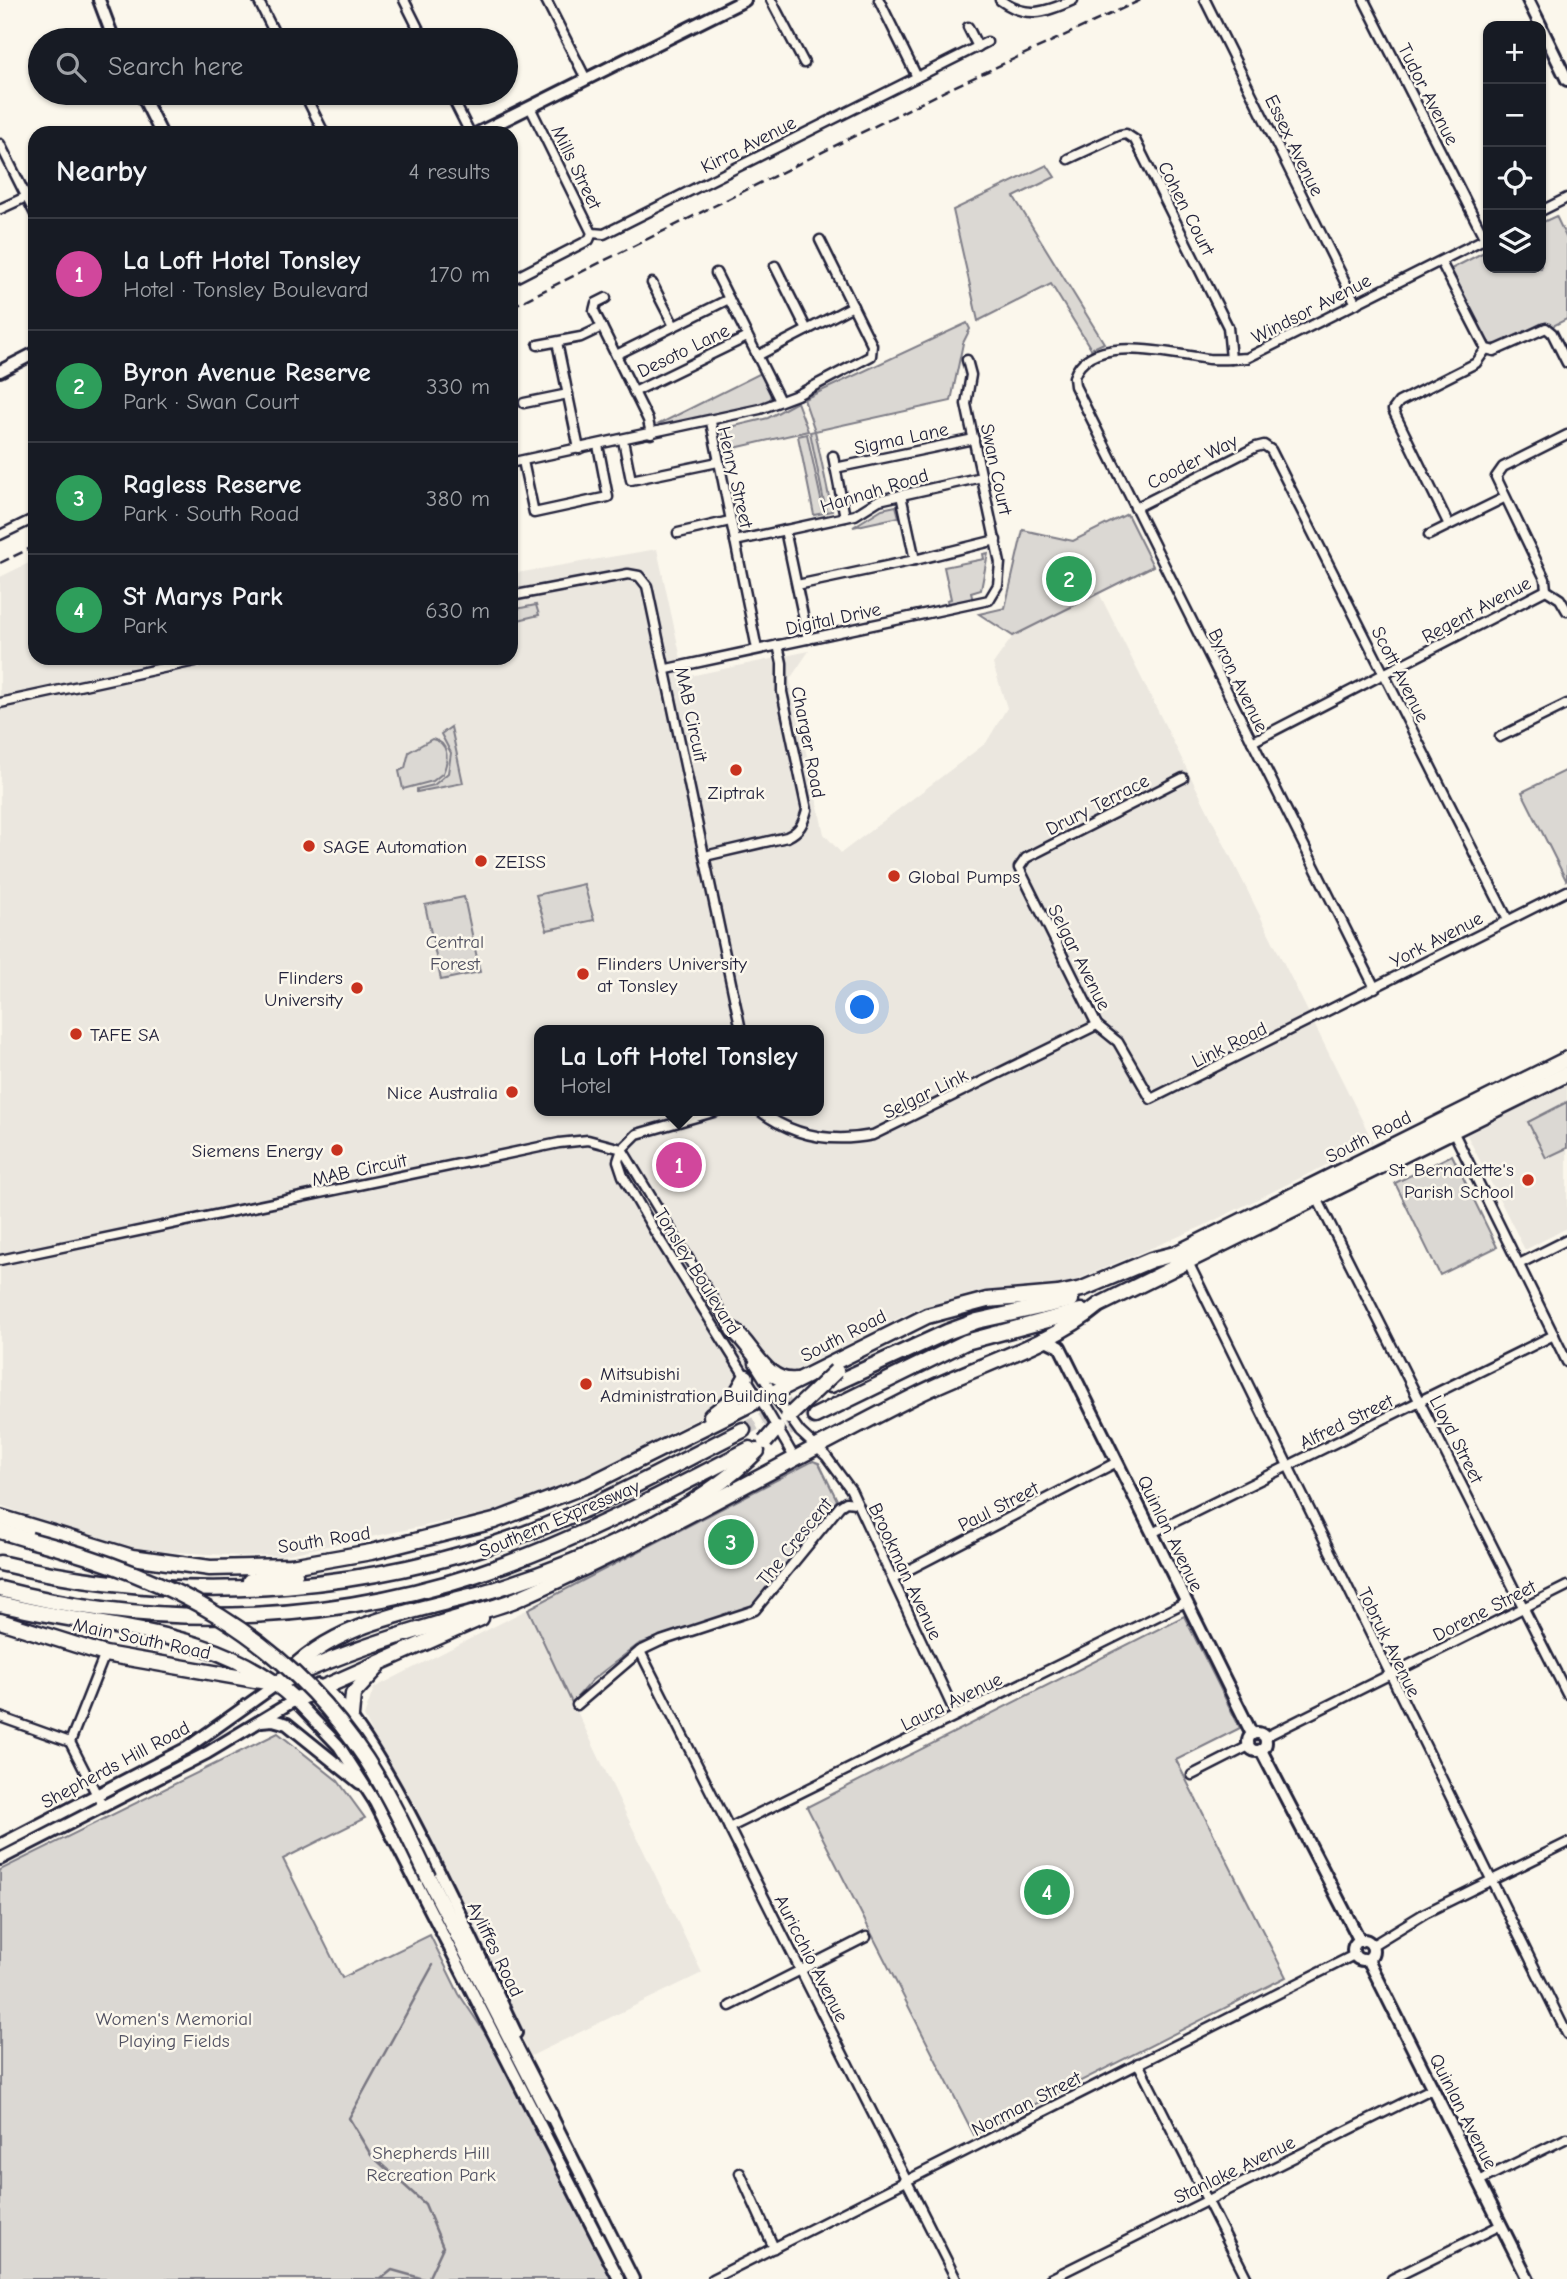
<!DOCTYPE html>
<html lang="en">
<head>
<meta charset="utf-8">
<style>
  body { margin:0; font-family:"Comic Neue",sans-serif; background:#20242c; color:#f1f3f6 }
  .controls { position:absolute; right:21px; top:21px; display:grid; overflow:hidden; border-radius:14px; box-shadow:0 2px 5px #0004 }
  .controls button { width:63px; height:63px; display:grid; place-items:center; padding:0; border:0; border-bottom:2px solid #363941; background:#171b24; color:#f1f3f6; font:35px sans-serif }
  .you { position:absolute; left:863px; top:1008px; width:24px; height:24px; margin:-18px; border:5px solid #fff; border-radius:50%; background:#1a73e8; box-shadow:0 0 0 10px #1a73e833 }
  .badge { display:grid; place-items:center; width:46px; height:46px; border-radius:50%; background:#c8321e; color:#fff; font-size:23px; font-weight:700 }
  .pin { position:absolute; translate:-50% -50%; border:4px solid #fff; box-shadow:0 2px 7px #0006 }
  .popup { position:absolute; left:534px; top:1025px; width:290px; height:91px; box-sizing:border-box; display:grid; place-content:center; border-radius:14px; background:#171b24; filter:drop-shadow(0 2px 5px #0005); font-size:23px; white-space:nowrap; color:#9ea1a6 }
  .popup b { font-size:26px; color:#f1f3f6 }
  .popup::after { content:''; position:absolute; left:50%; top:100%; margin-left:-14px; border:14px solid transparent; border-top-color:#171b24 }
  .list { margin:0; padding:0; list-style:none }
  h2 { display:flex; justify-content:space-between; align-items:center; height:91px; margin:0; padding:0 28px; font-size:30px }
  h2 small { font-size:23px; font-weight:400; color:#9ea1a6 }
  .list li { display:grid; grid-template-columns:46px 1fr auto; gap:21px; align-items:center; box-sizing:border-box; height:112px; padding:0 28px; border-top:2px solid #363941 }
  .list b { display:block; font-size:26px; white-space:nowrap }
  .list p { margin:0; font-size:23px; white-space:nowrap; color:#9ea1a6 }
  .list em { font-size:23px; font-style:normal; color:#9ea1a6 }
  .icon { flex:none; width:38px; height:38px; fill:none; stroke:currentColor; stroke-width:2; stroke-linecap:round; stroke-linejoin:round }
  .map { position:relative; flex:none; width:1567px; height:2279px; overflow:hidden }
  .search { position:absolute; background:#171b24; box-shadow:0 2px 5px #0004; left:28px; top:28px; width:490px; height:77px; display:flex; align-items:center; gap:18px; box-sizing:border-box; padding:0 24px; border-radius:38px; color:#9ea1a6; font-size:26px }
  .panel { position:absolute; background:#171b24; box-shadow:0 2px 5px #0004; left:28px; top:126px; width:490px; height:539px; border-radius:21px }
  .map>svg:first-child { display:block }
  .built { fill:#ebe7df; fill-rule:evenodd }
  .green { fill:#dbd8d3; stroke:#7e7d87; stroke-width:2 }
  .lines { fill:none; stroke-linecap:round; stroke-linejoin:round }
  .stream { stroke:#787681; stroke-width:2.5 }
  .highway-tunnel { stroke:#d0ccc9; stroke-width:14; stroke-dasharray:14 7; stroke-linecap:butt }
  .street-casing { stroke:#22223b; stroke-width:13 }
  .secondary-casing { stroke:#22223b; stroke-width:16 }
  .highway-casing { stroke:#22223b; stroke-width:19 }
  .street { stroke:#fbf7ec; stroke-width:8 }
  .secondary { stroke:#fbf7ec; stroke-width:10 }
  .highway { stroke:#fbf7ec; stroke-width:14 }
  .rail { stroke:#22223b; stroke-width:2.5; stroke-dasharray:10 5; stroke-linecap:butt }
  .street-bridge-casing { stroke:#22223b; stroke-width:13; stroke-linecap:butt }
  .highway-bridge-casing { stroke:#22223b; stroke-width:19; stroke-linecap:butt }
  .street-bridge { stroke:#fbf7ec; stroke-width:8 }
  .highway-bridge { stroke:#fbf7ec; stroke-width:14 }
  .poi-dot { fill:#c8321e; stroke:#fbf7ec; stroke-width:2.5 }
  .labels { text-anchor:middle; stroke-width:5; stroke-linejoin:round; paint-order:stroke }
  .street-label { font-size:19px; fill:#22223b; stroke:#fbf7ec }
  .poi-label { font-size:19px; fill:#22223b; stroke:#fbf7ec; text-anchor:start }
  .park-label { font-size:19px; fill:#505061; stroke:#fbf7ec }
</style>
</head>
<body>
<div class="map">
<svg width="1567" height="2279" viewBox="0 0 1567 2279">
  <rect width="100%" height="100%" fill="#fbf7ec"/>
  <filter id="ink" filterUnits="userSpaceOnUse"><feTurbulence type="fractalNoise" baseFrequency=".0143" numOctaves="2"/><feDisplacementMap in="SourceGraphic" scale="14" xChannelSelector="R" yChannelSelector="G"/><feConvolveMatrix kernelMatrix="1 2 1 2 8 2 1 2 1" color-interpolation-filters="sRGB"/></filter>
  <g filter="url(#ink)">
    <g class="built">
      <path d="M 657,549 L 685,677 L 809,651 L 790,679 L 824,834 L 841,853 L 986,743 L 1007,708 L 993,664 L 1013,636 L 1099,593 L 1373,1142 L 1201,1227 L 1062,1286 L 973,1293 L 915,1310 L 669,1433 L 635,1455 L 548,1495 L 482,1514 L 284,1555 L 241,1556 L 144,1550 L 59,1527 L 0,1505 L 0,577 L 35,560 L 35,658 L 511,658 L 511,574 ZM 539,1030 L 819,1030 L 819,1111 L 539,1111 Z"/>
      <polygon points="1567,1084 1567,1228 1525,1250 1467,1135"/>
      <polygon points="528,1609 702,1973 531,2056 364,1716 374,1688"/>
    </g>
    <g class="green">
      <polygon points="1047,165 1055,177 1014,197 1104,343 1091,349 1051,284 978,321 953,210"/>
      <polygon points="1556,216 1567,239 1567,319 1553,326 1542,323 1500,344 1491,344 1485,338 1451,269 1488,250 1488,268 1541,268 1541,223"/>
      <polygon points="967,323 970,329 963,343 951,401 815,431 832,511 826,512 810,432 815,431 804,399"/>
      <polygon points="761,373 771,394 769,404 663,428 659,424"/>
      <polygon points="797,402 808,431 726,450 722,429 768,418"/>
      <polygon points="807,434 824,513 814,515 798,436"/>
      <polygon points="896,506 899,517 853,527 882,509"/>
      <polygon points="1127,514 1153,566 1013,636 979,614 1005,608 1023,530 1073,541"/>
      <polygon points="988,553 981,590 971,593 973,600 948,604 947,600 951,599 944,567 984,559 983,554"/>
      <polygon points="536,605 539,615 518,620 514,614 511,615 511,610"/>
      <polygon points="451,727 463,783 417,792 417,789 434,785 448,773 451,753 441,734"/>
      <path d="M 432,739 C 449,742 449,760 443,773 L 433,781 L 403,789 L 399,771 L 405,768 L 409,752 Z"/>
      <polygon points="1567,770 1567,879 1566,880 1522,792"/>
      <polygon points="584,884 594,920 547,930 536,895"/>
      <polygon points="464,897 480,972 441,980 425,905"/>
      <polygon points="1567,1102 1567,1148 1546,1158 1528,1122"/>
      <polygon points="1452,1155 1497,1247 1440,1275 1395,1183"/>
      <polygon points="813,1461 819,1463 837,1500 760,1601 742,1611 639,1644 592,1680 572,1703 528,1609"/>
      <polygon points="1184,1616 1240,1728 1176,1760 1286,1977 974,2135 807,1807"/>
      <polygon points="278,1733 338,1781 365,1818 283,1859 342,1978 430,1935 459,1994 529,2099 619,2279 0,2279 0,1870"/>
    </g>
    <g class="lines">
      <g class="stream">
        <polyline points="381,2279 392,2270 424,2279"/>
        <polyline points="428,2279 443,2247 425,2204 371,2155 349,2118 433,1965"/>
      </g>
      <g class="highway-tunnel">
        <polyline points="743,1430 795,1403"/>
        <polyline points="769,1439 815,1416"/>
      </g>
      <g class="street-casing">
        <g id="street">
          <polyline points="258,0 278,40"/>
          <polyline points="404,0 424,40"/>
          <polyline points="546,0 586,79"/>
          <polyline points="771,0 804,63"/>
          <polyline points="879,0 917,77"/>
          <path d="M 1000,0 C 1026,19 1045,13 1073,0"/>
          <polyline points="1205,0 1356,304"/>
          <polyline points="1364,0 1485,239"/>
          <polyline points="968,27 978,47"/>
          <polyline points="304,93 324,133"/>
          <polyline points="450,93 470,133"/>
          <polyline points="0,144 35,214"/>
          <polyline points="1068,159 1120,135 1126,134 1135,140 1228,327 1231,359"/>
          <polyline points="0,209 26,197"/>
          <polyline points="1541,211 1567,198"/>
          <polyline points="592,233 604,234 987,42"/>
          <polyline points="1441,262 1486,349 1494,351 1546,328 1552,333 1567,363"/>
          <polyline points="775,266 807,330"/>
          <polyline points="716,273 780,401"/>
          <polyline points="511,280 589,240 592,233 530,107"/>
          <polyline points="652,283 674,326"/>
          <polyline points="606,298 596,303 594,311 648,420 651,434"/>
          <polyline points="557,342 579,449"/>
          <polyline points="538,345 581,337 602,327"/>
          <polyline points="616,355 729,299"/>
          <polyline points="757,356 853,306"/>
          <polyline points="634,392 747,337"/>
          <polyline points="524,403 568,394"/>
          <polyline points="711,422 757,649"/>
          <polyline points="623,440 631,480 718,462"/>
          <polyline points="833,456 845,517"/>
          <polyline points="523,461 534,513 608,497 598,445"/>
          <polyline points="514,462 760,409 797,395 871,356 872,345 820,240"/>
          <polyline points="835,468 974,439"/>
          <polyline points="1135,508 1256,447 1264,445 1271,450 1508,920"/>
          <polyline points="1449,525 1393,410 1399,402 1476,363 1486,349"/>
          <polyline points="785,530 808,639"/>
          <polyline points="678,533 730,521"/>
          <polyline points="0,535 35,518"/>
          <polyline points="1429,535 1504,498"/>
          <polyline points="735,541 855,515 879,500 982,477"/>
          <polyline points="915,560 996,540"/>
          <polyline points="797,585 915,560 901,495"/>
          <polyline points="1546,590 1545,579 1496,477 1503,467 1567,435"/>
          <polyline points="1546,590 1560,599 1567,611"/>
          <polyline points="511,596 628,574 639,576 647,586 741,1030"/>
          <polyline points="667,669 989,600 998,585 1000,563 966,404 971,375 967,360"/>
          <polyline points="0,703 209,658"/>
          <polyline points="1500,737 1567,704"/>
          <polyline points="1252,742 1546,590"/>
          <polyline points="1183,778 1026,858 1019,868 1097,1025 1118,1042 1151,1099 1567,891"/>
          <path d="M 705,856 L 787,837 C 800,831 803,824 807,810 L 782,692 L 782,663 L 778,645"/>
          <path d="M 1375,988 L 1075,386 L 1074,377 C 1089,331 1175,355 1209,359 C 1222,360 1235,359 1247,358 L 1488,237"/>
          <polyline points="717,1111 637,1134 622,1149 618,1161 623,1176 655,1232 760,1400"/>
          <path d="M 760,1111 C 794,1137 832,1143 873,1135 L 1097,1025"/>
          <polyline points="1452,1129 1567,1362"/>
          <polyline points="622,1149 733,1332"/>
          <polyline points="1316,1196 1567,1694"/>
          <polyline points="0,1260 559,1143 588,1140 622,1149"/>
          <polyline points="1188,1262 1567,2034"/>
          <polyline points="1519,1264 1567,1240"/>
          <polyline points="754,1363 773,1393"/>
          <polyline points="800,1432 826,1456 851,1490 956,1715"/>
          <polyline points="783,1438 795,1459"/>
          <polyline points="1152,1533 1554,1335"/>
          <polyline points="893,1578 1117,1462"/>
          <polyline points="640,1651 956,2279"/>
          <polyline points="577,1705 640,1651 661,1641 755,1610 840,1506 846,1502 856,1503"/>
          <polyline points="0,1717 70,1742"/>
          <polyline points="1265,1737 1567,1586"/>
          <polyline points="1192,1775 1249,1746"/>
          <polyline points="103,1807 70,1742 105,1654"/>
          <polyline points="729,1828 1186,1602"/>
          <polyline points="1371,1946 1425,1913 1567,1843"/>
          <polyline points="730,2006 866,1937"/>
          <polyline points="1138,2063 1247,2279"/>
          <polyline points="740,2173 774,2248"/>
          <polyline points="1479,2181 1567,2138"/>
          <polyline points="712,2279 1354,1955"/>
          <polyline points="1050,2279 1433,2088"/>
          <polyline points="1392,2279 1501,2225"/>
        </g>
      </g>
      <g class="secondary-casing">
        <g id="secondary">
          <polyline points="99,0 114,40"/>
          <polyline points="1528,0 1541,26"/>
          <polyline points="1541,27 1567,80"/>
          <polyline points="141,93 161,133"/>
          <polyline points="478,133 745,0"/>
          <polyline points="0,371 35,353"/>
          <polyline points="1042,1338 1060,1347 1252,1734"/>
          <path d="M 318,1685 C 371,1708 485,1970 516,2033"/>
          <polyline points="261,1721 273,1720 287,1724 360,1783"/>
          <circle cx="1257" cy="1742" r="9"/>
          <polyline points="1261,1750 1360,1941"/>
          <polyline points="0,1845 187,1748 277,1684"/>
          <polyline points="0,1859 207,1753 295,1700 339,1746 375,1802 619,2279"/>
          <circle cx="1363" cy="1950" r="10"/>
          <polyline points="1368,1959 1528,2279"/>
          <polyline points="548,2109 633,2279"/>
        </g>
      </g>
      <g class="highway-casing">
        <g id="highway">
          <path d="M 733,1330 C 753,1346 766,1384 796,1380"/>
          <polyline points="831,1385 947,1332 977,1321 1071,1300"/>
          <polyline points="711,1416 734,1398 746,1377"/>
          <polyline points="815,1416 966,1342 1081,1311"/>
          <polyline points="0,1517 132,1557 210,1568 291,1566 371,1552 494,1521 590,1484 927,1316 987,1300 1058,1294 1082,1289 1151,1260 1175,1254 1567,1059"/>
          <polyline points="0,1531 30,1540"/>
          <path d="M 0,1563 C 189,1609 388,1593 567,1517 C 627,1492 685,1459 743,1430"/>
          <polyline points="250,1581 295,1574"/>
          <path d="M 0,1589 C 164,1632 348,1623 506,1564 C 591,1533 670,1490 750,1449"/>
          <path d="M 0,1604 C 99,1630 217,1626 295,1700 L 481,1618"/>
          <polyline points="0,1621 105,1654 272,1683"/>
          <path d="M 285,1677 C 336,1618 429,1610 499,1588 C 580,1562 697,1513 757,1451"/>
          <path d="M 277,1684 C 328,1658 387,1639 441,1623 C 466,1615 493,1609 517,1599 C 655,1538 785,1461 919,1394 C 977,1365 1050,1346 1099,1305 L 1567,1074"/>
          <polyline points="351,1716 353,1694 377,1668"/>
          <polyline points="428,1877 550,2115"/>
        </g>
      </g>
      <use href="#street" class="street"/>
      <use href="#secondary" class="secondary"/>
      <use href="#highway" class="highway"/>
      <g class="rail">
        <polyline points="511,307 949,89 1141,0"/>
        <polyline points="0,563 35,546"/>
      </g>
      <g class="street-bridge-casing">
        <g id="street-bridge">
          <polyline points="775,1397 800,1432"/>
          <polyline points="763,1404 783,1438"/>
        </g>
      </g>
      <g class="highway-bridge-casing">
        <g id="highway-bridge">
          <polyline points="788,1417 836,1371"/>
          <polyline points="765,1442 777,1428"/>
          <path d="M 30,1540 C 172,1577 283,1634 366,1759 C 390,1796 409,1837 428,1877"/>
        </g>
      </g>
      <use href="#street-bridge" class="street-bridge"/>
      <use href="#highway-bridge" class="highway-bridge"/>
    </g>
  </g>
  <g class="poi-dot">
    <circle cx="736" cy="770" r="7"/>
    <circle cx="309" cy="846" r="7"/>
    <circle cx="481" cy="861" r="7"/>
    <circle cx="894" cy="876" r="7"/>
    <circle cx="583" cy="974" r="7"/>
    <circle cx="357" cy="988" r="7"/>
    <circle cx="76" cy="1034" r="7"/>
    <circle cx="512" cy="1092" r="7"/>
    <circle cx="337" cy="1150" r="7"/>
    <circle cx="1528" cy="1180" r="7"/>
    <circle cx="586" cy="1384" r="7"/>
  </g>
  <g class="labels">
    <g class="street-label">
      <text transform="translate(1429 94) rotate(63)" y="7">Tudor Avenue</text>
      <text transform="translate(748 144) rotate(-27)" y="7">Kirra Avenue</text>
      <text transform="translate(1295 145) rotate(64)" y="7">Essex Avenue</text>
      <text transform="translate(577 167) rotate(64)" y="7">Mills Street</text>
      <text transform="translate(1187 208) rotate(63)" y="7">Cohen Court</text>
      <text transform="translate(1311 308) rotate(-27)" y="7">Windsor Avenue</text>
      <text transform="translate(683 350) rotate(-26)" y="7">Desoto Lane</text>
      <text transform="translate(901 438) rotate(-12)" y="7">Sigma Lane</text>
      <text transform="translate(1192 461) rotate(-27)" y="7">Cooder Way</text>
      <text transform="translate(997 469) rotate(78)" y="7">Swan Court</text>
      <text transform="translate(736 477) rotate(77)" y="7">Henry Street</text>
      <text transform="translate(874 490) rotate(-17)" y="7">Hannah Road</text>
      <text transform="translate(1476 609) rotate(-28)" y="7">Regent Avenue</text>
      <text transform="translate(833 618) rotate(-12)" y="7">Digital Drive</text>
      <text transform="translate(1401 674) rotate(63)" y="7">Scott Avenue</text>
      <text transform="translate(1239 680) rotate(64)" y="7">Byron Avenue</text>
      <text transform="translate(692 714) rotate(78)" y="7">MAB Circuit</text>
      <text transform="translate(809 742) rotate(79)" y="7">Charger Road</text>
      <text transform="translate(1097 804) rotate(-27)" y="7">Drury Terrace</text>
      <text transform="translate(1436 939) rotate(-27)" y="7">York Avenue</text>
      <text transform="translate(1080 957) rotate(63)" y="7">Selgar Avenue</text>
      <text transform="translate(1229 1044) rotate(-26)" y="7">Link Road</text>
      <text transform="translate(925 1093) rotate(-26)" y="7">Selgar Link</text>
      <text transform="translate(1368 1136) rotate(-27)" y="7">South Road</text>
      <text transform="translate(359 1169) rotate(-12)" y="7">MAB Circuit</text>
      <text transform="translate(698 1271) rotate(58)" y="7">Tonsley Boulevard</text>
      <text transform="translate(843 1335) rotate(-27)" y="7">South Road</text>
      <text transform="translate(1346 1421) rotate(-26)" y="7">Alfred Street</text>
      <text transform="translate(1457 1439) rotate(63)" y="7">Lloyd Street</text>
      <text transform="translate(998 1506) rotate(-27)" y="7">Paul Street</text>
      <text transform="translate(559 1518) rotate(-23)" y="7">Southern Expressway</text>
      <text transform="translate(1171 1533) rotate(64)" y="7">Quinlan Avenue</text>
      <text transform="translate(324 1539) rotate(-9)" y="7">South Road</text>
      <text transform="translate(794 1541) rotate(-51)" y="7">The Crescent</text>
      <text transform="translate(906 1571) rotate(65)" y="7">Brookman Avenue</text>
      <text transform="translate(1484 1610) rotate(-27)" y="7">Dorene Street</text>
      <text transform="translate(142 1638) rotate(12)" y="7">Main South Road</text>
      <text transform="translate(1390 1642) rotate(64)" y="7">Tobruk Avenue</text>
      <text transform="translate(951 1701) rotate(-26)" y="7">Laura Avenue</text>
      <text transform="translate(115 1764) rotate(-28)" y="7">Shepherds Hill Road</text>
      <text transform="translate(496 1949) rotate(64)" y="7">Ayliffes Road</text>
      <text transform="translate(812 1958) rotate(63)" y="7">Auricchio Avenue</text>
      <text transform="translate(1026 2103) rotate(-27)" y="7">Norman Street</text>
      <text transform="translate(1464 2111) rotate(63)" y="7">Quinlan Avenue</text>
      <text transform="translate(1234 2169) rotate(-26)" y="7">Stanlake Avenue</text>
    </g>
    <g class="poi-label">
      <text x="736" y="799" text-anchor="middle">Ziptrak</text>
      <text x="323" y="853">SAGE Automation</text>
      <text x="495" y="868">ZEISS</text>
      <text x="908" y="883">Global Pumps</text>
      <text x="597" y="970">Flinders University<tspan x="597" dy="22">at Tonsley</tspan></text>
      <text x="343" y="984" text-anchor="end">Flinders<tspan x="343" dy="22">University</tspan></text>
      <text x="90" y="1041">TAFE SA</text>
      <text x="498" y="1099" text-anchor="end">Nice Australia</text>
      <text x="323" y="1157" text-anchor="end">Siemens Energy</text>
      <text x="1514" y="1176" text-anchor="end">St. Bernadette's<tspan x="1514" dy="22">Parish School</tspan></text>
      <text x="600" y="1380">Mitsubishi<tspan x="600" dy="22">Administration Building</tspan></text>
    </g>
    <g class="park-label">
      <text x="455" y="948">Central<tspan x="455" dy="22">Forest</tspan></text>
      <text x="174" y="2025">Women's Memorial<tspan x="174" dy="22">Playing Fields</tspan></text>
      <text x="431" y="2159">Shepherds Hill<tspan x="431" dy="22">Recreation Park</tspan></text>
    </g>
  </g>
</svg>
<div class="controls">
<button>+</button>
<button>−</button>
<button><svg class="icon" aria-label="locate" viewBox="0 0 24 24"><circle cx="12" cy="12" r="6"/><path d="M12 2v4M12 18v4M2 12h4M18 12h4"/></svg></button>
<button><svg class="icon" aria-label="layers" viewBox="0 0 24 24"><path d="M12 4l9 5-9 5-9-5zM3 14l9 5 9-5"/></svg></button>
</div>
<div class="you"></div>
<div class="pin badge" style="left:679px;top:1165px;background:#d1479c">1</div>
<div class="popup"><b>La Loft Hotel Tonsley</b>Hotel</div>
<div class="pin badge" style="left:1069px;top:579px;background:#2e9e5b">2</div>
<div class="pin badge" style="left:731px;top:1542px;background:#2e9e5b">3</div>
<div class="pin badge" style="left:1047px;top:1892px;background:#2e9e5b">4</div>
<div class="search"><svg class="icon" aria-label="search" viewBox="0 0 24 24"><circle cx="10" cy="10" r="6"/><path d="M15 15l6 6"/></svg>Search here</div>
<section class="panel">
<h2>Nearby<small>4 results</small></h2>
<ul class="list">
<li><span class="badge" style="background:#d1479c">1</span><div><b>La Loft Hotel Tonsley</b><p>Hotel · Tonsley Boulevard</p></div><em>170 m</em></li>
<li><span class="badge" style="background:#2e9e5b">2</span><div><b>Byron Avenue Reserve</b><p>Park · Swan Court</p></div><em>330 m</em></li>
<li><span class="badge" style="background:#2e9e5b">3</span><div><b>Ragless Reserve</b><p>Park · South Road</p></div><em>380 m</em></li>
<li><span class="badge" style="background:#2e9e5b">4</span><div><b>St Marys Park</b><p>Park</p></div><em>630 m</em></li>
</ul>
</section>
</div>
</body>
</html>
